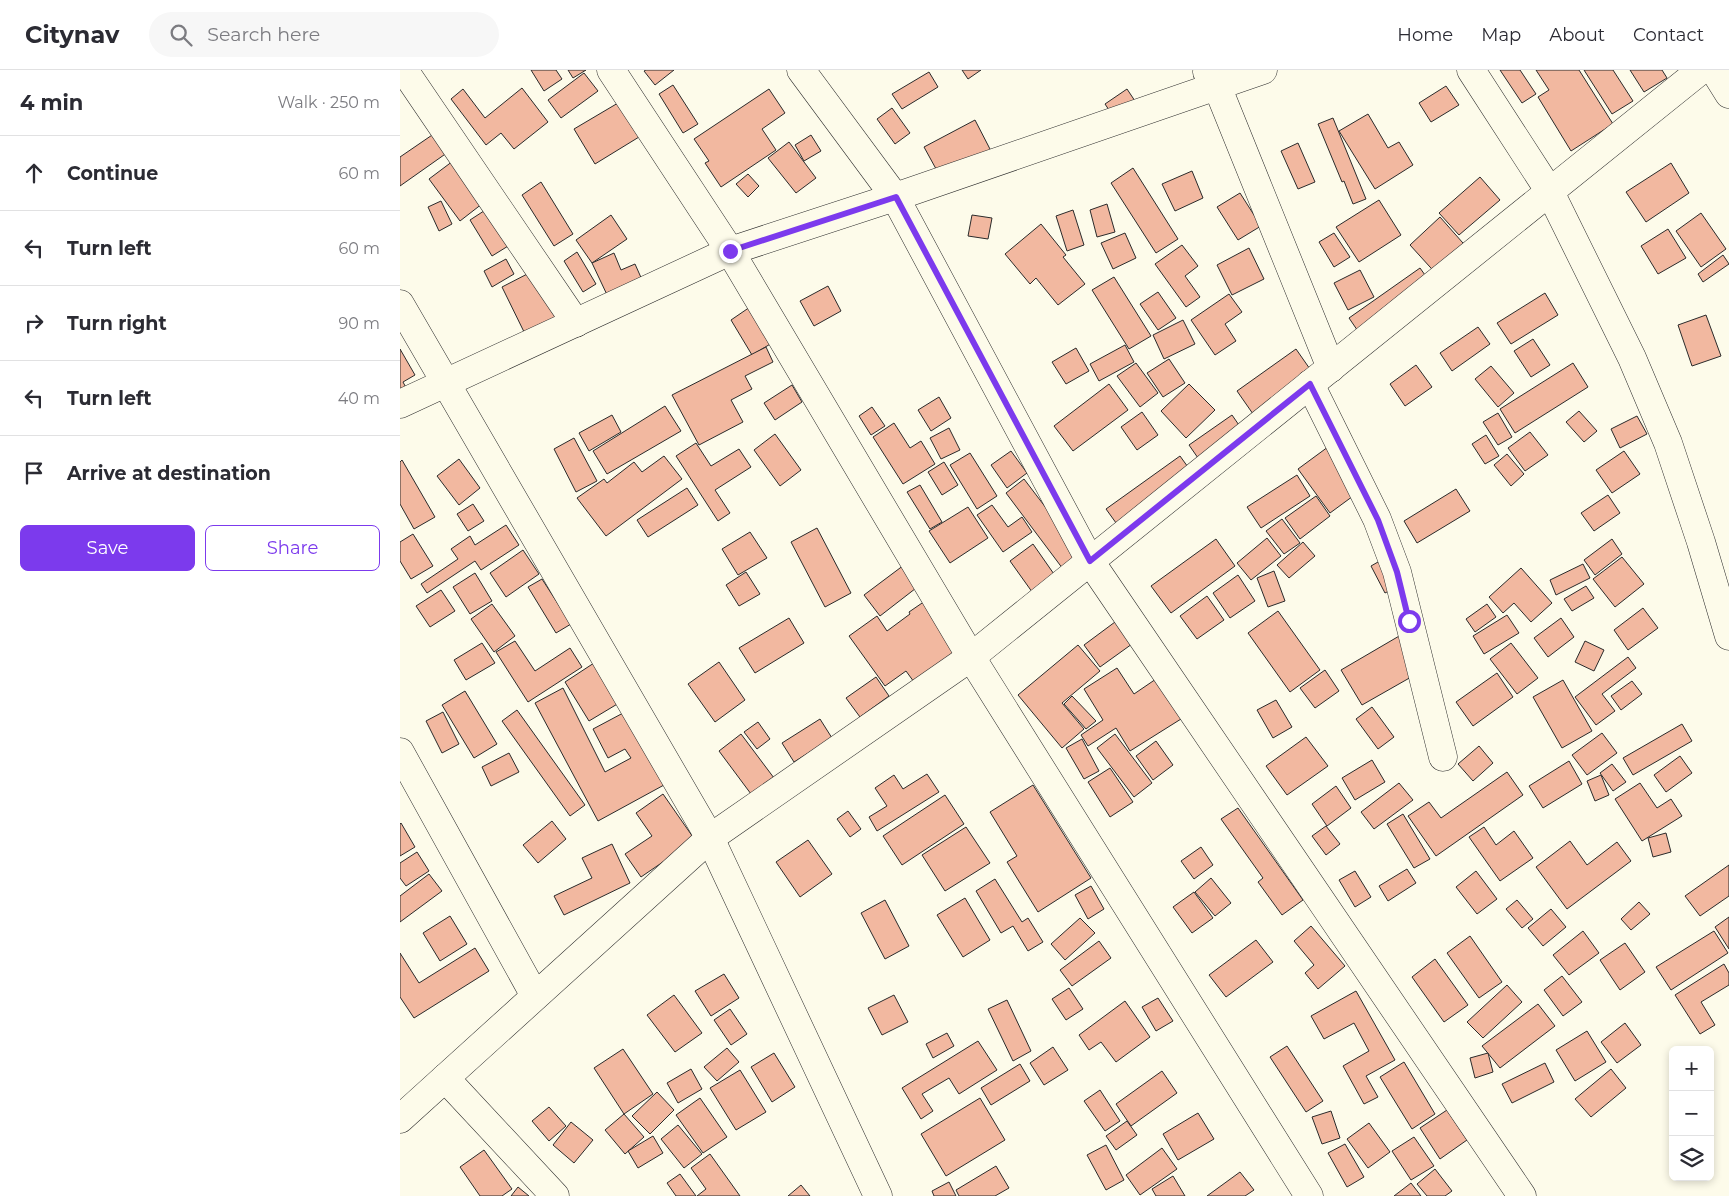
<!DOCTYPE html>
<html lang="en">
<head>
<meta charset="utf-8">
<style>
  body { margin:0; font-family:Montserrat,sans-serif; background:#f7f7f7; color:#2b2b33 }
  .controls { position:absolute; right:15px; bottom:15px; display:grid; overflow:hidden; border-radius:8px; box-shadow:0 2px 8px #0003 }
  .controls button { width:45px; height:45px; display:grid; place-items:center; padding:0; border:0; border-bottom:1px solid #e1e1e2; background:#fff; color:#2b2b33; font:25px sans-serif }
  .stop { position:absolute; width:15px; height:15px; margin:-11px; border:4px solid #7c3aed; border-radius:50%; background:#fff }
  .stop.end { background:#7c3aed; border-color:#fff; box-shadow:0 1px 5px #0008 }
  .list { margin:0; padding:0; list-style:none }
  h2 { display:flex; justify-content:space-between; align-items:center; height:65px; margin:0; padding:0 20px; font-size:21px }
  h2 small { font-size:16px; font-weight:400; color:#7c7c81 }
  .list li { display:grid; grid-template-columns:32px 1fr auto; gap:15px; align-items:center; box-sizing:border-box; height:75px; padding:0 20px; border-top:1px solid #e1e1e2 }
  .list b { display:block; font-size:19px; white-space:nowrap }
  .list em { font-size:16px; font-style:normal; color:#7c7c81 }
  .actions { display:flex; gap:10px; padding:15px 20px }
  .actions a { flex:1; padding:11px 0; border:1px solid #7c3aed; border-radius:8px; text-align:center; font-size:18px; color:#7c3aed }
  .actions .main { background:#7c3aed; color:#fff }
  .icon { flex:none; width:28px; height:28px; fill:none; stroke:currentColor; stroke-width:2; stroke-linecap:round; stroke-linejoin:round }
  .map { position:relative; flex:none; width:1329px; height:1126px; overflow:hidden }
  header { display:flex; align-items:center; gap:30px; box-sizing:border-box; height:70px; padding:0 25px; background:#fff; border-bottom:1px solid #e1e1e2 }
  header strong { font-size:24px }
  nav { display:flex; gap:28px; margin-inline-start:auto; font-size:18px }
  .search { width:350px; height:45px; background:#f7f7f7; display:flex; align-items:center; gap:12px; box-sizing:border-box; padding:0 18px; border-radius:28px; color:#7c7c81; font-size:19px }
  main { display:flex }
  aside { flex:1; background:#fff }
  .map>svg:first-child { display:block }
  .building { fill:#f2b8a0; stroke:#2b2b2b }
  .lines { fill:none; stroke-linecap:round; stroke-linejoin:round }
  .street-casing { stroke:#2b2b2b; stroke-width:29 }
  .secondary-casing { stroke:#2b2b2b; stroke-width:29 }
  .street { stroke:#fdfbea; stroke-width:28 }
  .secondary { stroke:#fdfbea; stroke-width:28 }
  .route { stroke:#7c3aed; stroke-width:6 }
</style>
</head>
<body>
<header>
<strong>Citynav</strong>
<div class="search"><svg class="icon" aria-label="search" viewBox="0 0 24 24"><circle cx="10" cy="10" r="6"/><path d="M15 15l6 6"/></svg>Search here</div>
<nav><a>Home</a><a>Map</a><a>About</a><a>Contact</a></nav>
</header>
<main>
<aside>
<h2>4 min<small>Walk · 250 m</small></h2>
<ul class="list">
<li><svg class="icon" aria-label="ahead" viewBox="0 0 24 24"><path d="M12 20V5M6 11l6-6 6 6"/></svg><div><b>Continue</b></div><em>60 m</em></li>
<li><svg class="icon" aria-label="left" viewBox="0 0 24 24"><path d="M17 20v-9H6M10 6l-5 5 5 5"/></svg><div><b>Turn left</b></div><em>60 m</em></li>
<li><svg class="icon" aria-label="right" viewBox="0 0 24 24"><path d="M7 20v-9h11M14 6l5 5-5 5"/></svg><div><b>Turn right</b></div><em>90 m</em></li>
<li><svg class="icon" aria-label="left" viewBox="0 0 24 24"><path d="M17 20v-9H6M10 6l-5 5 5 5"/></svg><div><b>Turn left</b></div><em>40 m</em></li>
<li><svg class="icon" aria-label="arrive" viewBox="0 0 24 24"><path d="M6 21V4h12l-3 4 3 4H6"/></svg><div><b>Arrive at destination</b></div></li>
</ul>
<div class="actions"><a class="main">Save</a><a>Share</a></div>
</aside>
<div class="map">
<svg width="1329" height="1126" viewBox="0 0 1329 1126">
  <rect width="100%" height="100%" fill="#fdfbea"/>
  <g class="building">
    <polygon points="131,0 156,0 162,9 144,21"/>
    <polygon points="168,0 186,0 173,8"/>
    <polygon points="246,0 274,0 255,15 244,1"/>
    <polygon points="562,0 581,0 568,9"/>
    <polygon points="1100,0 1120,0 1136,24 1122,33"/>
    <polygon points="1136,0 1179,0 1213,54 1171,81 1138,27 1149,20"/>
    <polygon points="1184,0 1213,0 1233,31 1212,44"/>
    <polygon points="1230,0 1262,0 1267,8 1244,22"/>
    <polygon points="529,2 538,17 502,39 492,24"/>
    <polygon points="184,3 198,21 161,48 148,30"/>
    <polygon points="273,15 298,54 283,63 259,24"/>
    <polygon points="1046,16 1059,35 1031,52 1019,33"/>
    <polygon points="122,18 148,52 114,79 101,63 86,75 51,29 63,19 85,48"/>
    <polygon points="369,19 385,43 362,59 376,80 321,117 305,93 309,91 294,69"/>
    <polygon points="727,19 735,31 713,46 705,34"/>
    <polygon points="218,33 239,67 195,94 174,59"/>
    <polygon points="492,38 510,63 495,74 477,49"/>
    <polygon points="968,44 988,78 999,72 1013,95 975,119 939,61"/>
    <polygon points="933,48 966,129 953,134 944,111 942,112 918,54"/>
    <polygon points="575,50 591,81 541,108 524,77"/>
    <polygon points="38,61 51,80 0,116 0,87"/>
    <polygon points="411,65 421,81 404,91 395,75"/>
    <polygon points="389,72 416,108 396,123 368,88"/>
    <polygon points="898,73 915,112 898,119 881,81"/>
    <polygon points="57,88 87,130 60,151 29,109"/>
    <polygon points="1271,93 1289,123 1246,152 1226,122"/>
    <polygon points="733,98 778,169 756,183 711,113"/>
    <polygon points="792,101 803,128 775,141 762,114"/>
    <polygon points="348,104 359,116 348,127 336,114"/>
    <polygon points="1080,107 1100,130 1059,165 1039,143"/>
    <polygon points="141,112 173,164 154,176 122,125"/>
    <polygon points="840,123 861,156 838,170 817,137"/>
    <polygon points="979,130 1001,165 959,192 936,157"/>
    <polygon points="41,131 52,154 39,161 28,137"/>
    <polygon points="707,134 715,162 697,167 690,140"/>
    <polygon points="90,137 113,173 92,186 70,150"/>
    <polygon points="673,140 684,175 667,181 656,146"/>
    <polygon points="1301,143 1326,179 1301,197 1276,161"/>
    <polygon points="211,145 227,169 192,193 176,170"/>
    <polygon points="572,145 592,148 588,169 568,166"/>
    <polygon points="1040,147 1070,181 1040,208 1010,175"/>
    <polygon points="641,154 666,185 663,187 685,214 658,235 636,208 630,214 605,184"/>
    <polygon points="1268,159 1286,188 1258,204 1241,176"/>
    <polygon points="725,163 736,188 713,199 701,173"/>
    <polygon points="934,163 950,187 934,197 919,172"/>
    <polygon points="782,175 798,196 785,206 800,227 786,237 755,194"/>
    <polygon points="849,178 864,209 832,225 817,195"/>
    <polygon points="177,182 196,214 183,222 164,191"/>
    <polygon points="214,183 221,200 235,194 243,212 209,229 192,193"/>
    <polygon points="1323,185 1329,194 1303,212 1298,204"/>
    <polygon points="106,189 114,204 92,217 84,201"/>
    <polygon points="1020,198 1035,219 964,270 949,248"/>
    <polygon points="135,200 162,254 128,270 102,217"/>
    <polygon points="960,200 974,227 948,240 934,213"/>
    <polygon points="714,207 751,266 729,279 692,220"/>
    <polygon points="428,216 441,241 414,256 400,231"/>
    <polygon points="758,222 776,248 758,260 740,234"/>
    <polygon points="1145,223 1158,245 1111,274 1097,253"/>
    <polygon points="829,224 842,242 825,254 836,271 815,285 791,250"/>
    <polygon points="350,237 372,273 352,285 331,250"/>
    <polygon points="1306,245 1321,286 1292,296 1278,255"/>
    <polygon points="783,250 795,274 764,289 753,265"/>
    <polygon points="1078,257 1090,274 1052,301 1040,283"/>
    <polygon points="1133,269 1150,295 1131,307 1114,281"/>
    <polygon points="725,275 734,292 699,311 690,294"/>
    <polygon points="366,277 373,292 345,306 352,319 331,330 343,352 299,375 272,325"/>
    <polygon points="676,278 689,301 666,314 652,292"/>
    <polygon points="0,279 15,305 3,312 12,329 0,336"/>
    <polygon points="896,279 919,312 860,354 837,321"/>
    <polygon points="769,289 785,313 763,327 747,303"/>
    <polygon points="736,293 758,323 740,337 717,306"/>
    <polygon points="1173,293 1188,317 1115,363 1100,339"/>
    <polygon points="1016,295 1032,317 1005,336 990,314"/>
    <polygon points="1091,296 1114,323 1098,337 1075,309"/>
    <polygon points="709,314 728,340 673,381 654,356"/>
    <polygon points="789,314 815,340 786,368 761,341"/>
    <polygon points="392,315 402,332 375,350 364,333"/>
    <polygon points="539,327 551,348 531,361 518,340"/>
    <polygon points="265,336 281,361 207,404 193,381"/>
    <polygon points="472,337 485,356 471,365 459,346"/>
    <polygon points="1179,341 1197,361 1184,372 1166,352"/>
    <polygon points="742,342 758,365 737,380 721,357"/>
    <polygon points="1098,343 1112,367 1098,375 1083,352"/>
    <polygon points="212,345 221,362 189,381 179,363"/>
    <polygon points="832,345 850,371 807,401 789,375"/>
    <polygon points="1237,346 1247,364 1220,378 1211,359"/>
    <polygon points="494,353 510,378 521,371 535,394 503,414 473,367"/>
    <polygon points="549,358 560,380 541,389 530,368"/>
    <polygon points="1130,362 1148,385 1125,401 1108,378"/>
    <polygon points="375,364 401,400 380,416 354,380"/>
    <polygon points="1086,365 1099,386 1085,394 1072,374"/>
    <polygon points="174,368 197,411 176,422 154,379"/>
    <polygon points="296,373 311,396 339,379 351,397 315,420 330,443 318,451 276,386"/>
    <polygon points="932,374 964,418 930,443 898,399"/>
    <polygon points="611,381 627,403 607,418 591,395"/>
    <polygon points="1224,381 1240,404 1212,423 1196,400"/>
    <polygon points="570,383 597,426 577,439 550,395"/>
    <polygon points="1107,384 1124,404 1111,416 1094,395"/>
    <polygon points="264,386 282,409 206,466 177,428 204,409 207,413 234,392 242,402"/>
    <polygon points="780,386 798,411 724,464 706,439"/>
    <polygon points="59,389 80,418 59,435 37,406"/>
    <polygon points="2,390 35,447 14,459 0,434 0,392"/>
    <polygon points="544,392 558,415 542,425 528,402"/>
    <polygon points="897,405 910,426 861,458 847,437"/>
    <polygon points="624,409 688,493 669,507 606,423"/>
    <polygon points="520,415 542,452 530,459 507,422"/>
    <polygon points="287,418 298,435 248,467 237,450"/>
    <polygon points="1056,419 1070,441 1017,473 1004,451"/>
    <polygon points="1208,425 1220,443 1194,461 1181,443"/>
    <polygon points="916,426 930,446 900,469 885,448"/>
    <polygon points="73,434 84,451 68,461 57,444"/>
    <polygon points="592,435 608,457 622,447 632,462 603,482 577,445"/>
    <polygon points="568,437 588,468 550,493 529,461"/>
    <polygon points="882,449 900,473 884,484 866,461"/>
    <polygon points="106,455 119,475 81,500 75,491 27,523 21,514 58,489 51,479 70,466 75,475"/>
    <polygon points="417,458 451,523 425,537 391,472"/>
    <polygon points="350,462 367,488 338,505 322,479"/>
    <polygon points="13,464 33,496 11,509 0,491 0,472"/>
    <polygon points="867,468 881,486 851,510 837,493"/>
    <polygon points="816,469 835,496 771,543 751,516"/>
    <polygon points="1212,469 1222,484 1195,505 1184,490"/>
    <polygon points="903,472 915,486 889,508 877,495"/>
    <polygon points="633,474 663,517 640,533 610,491"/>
    <polygon points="123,480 139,504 106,527 90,503"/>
    <polygon points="992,484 1006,512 985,523 971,496"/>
    <polygon points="1222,487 1244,514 1215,537 1193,509"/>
    <polygon points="1183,494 1190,508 1156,525 1150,510"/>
    <polygon points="504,495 520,515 480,546 464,525"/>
    <polygon points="1121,498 1152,533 1131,552 1114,533 1103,543 1089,527"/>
    <polygon points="874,501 885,531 868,537 857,508"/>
    <polygon points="346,502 360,524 339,536 326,515"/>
    <polygon points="75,503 92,531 70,544 53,517"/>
    <polygon points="838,505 855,531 830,548 813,523"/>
    <polygon points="142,509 171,554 156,563 128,517"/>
    <polygon points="1186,516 1194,528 1172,541 1164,529"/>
    <polygon points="41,520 55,541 30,557 16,536"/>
    <polygon points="807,526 824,550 797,569 780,546"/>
    <polygon points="525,531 560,579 514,612 506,601 485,616 449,566 477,546 487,561 510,544 509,542"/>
    <polygon points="92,534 115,566 94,582 71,549"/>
    <polygon points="1087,534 1096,547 1075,562 1066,549"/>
    <polygon points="1243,538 1258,558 1228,580 1214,560"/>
    <polygon points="878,541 920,600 890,622 848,563"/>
    <polygon points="1107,545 1119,563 1084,584 1073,566"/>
    <polygon points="389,548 404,573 355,603 339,578"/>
    <polygon points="1161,548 1174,567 1148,587 1134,568"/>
    <polygon points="715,552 732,574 700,597 684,575"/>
    <polygon points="1006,562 1027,598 962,635 941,600"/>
    <polygon points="115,571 135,601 170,578 182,597 128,632 96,582"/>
    <polygon points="1185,571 1204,580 1194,601 1175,592"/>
    <polygon points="82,573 95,593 66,610 54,590"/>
    <polygon points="1111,573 1138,608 1117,624 1090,589"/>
    <polygon points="678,575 700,601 662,633 684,659 662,678 618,625"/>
    <polygon points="1228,587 1236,598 1202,624 1215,641 1196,655 1175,627"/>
    <polygon points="319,592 345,630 315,652 288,614"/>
    <polygon points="194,593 219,633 189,651 165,612"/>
    <polygon points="717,598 734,624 756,609 781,649 730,681 716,658 688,676 681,665 703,650 684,619"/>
    <polygon points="925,600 939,621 915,638 900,618"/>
    <polygon points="1097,603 1113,627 1073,656 1056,632"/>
    <polygon points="476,607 489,626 460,647 446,628"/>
    <polygon points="1163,610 1192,661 1162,678 1133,627"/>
    <polygon points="1232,611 1242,624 1221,640 1211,626"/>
    <polygon points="163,618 205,702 231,688 225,679 208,688 193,659 225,642 264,715 198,751 135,633"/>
    <polygon points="65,621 97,674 74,688 42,635"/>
    <polygon points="672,626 696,651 686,659 664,634"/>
    <polygon points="876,630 892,657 873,668 857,640"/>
    <polygon points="972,637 994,667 978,679 956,649"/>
    <polygon points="117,640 185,735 170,746 102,651"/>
    <polygon points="43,642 59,674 42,683 26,651"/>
    <polygon points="420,649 432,668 394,692 382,673"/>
    <polygon points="358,652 370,669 357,679 344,662"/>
    <polygon points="1282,654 1292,671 1233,705 1223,688"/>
    <polygon points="1202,663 1217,683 1187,705 1172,685"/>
    <polygon points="341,664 377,712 354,728 319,681"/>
    <polygon points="715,664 752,713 734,727 697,678"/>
    <polygon points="906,667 928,696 887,725 866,696"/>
    <polygon points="682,669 699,701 684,709 666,678"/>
    <polygon points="756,671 773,695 753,710 736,686"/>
    <polygon points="1079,676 1093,693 1073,711 1058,694"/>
    <polygon points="109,683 119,702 91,716 82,697"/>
    <polygon points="1280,686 1292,703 1266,722 1254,705"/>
    <polygon points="972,690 985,712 955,730 942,708"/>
    <polygon points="1169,691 1182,714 1143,738 1129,716"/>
    <polygon points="1212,694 1226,712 1213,721 1200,703"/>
    <polygon points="710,698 733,732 710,747 688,712"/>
    <polygon points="1107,702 1123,725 1036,786 1008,746 1029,732 1041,748"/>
    <polygon points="527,704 539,722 477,761 469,747 487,736 475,718 494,705 503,719"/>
    <polygon points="1201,705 1209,725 1195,731 1187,711"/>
    <polygon points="999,713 1013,730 974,759 961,742"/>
    <polygon points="1240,713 1257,738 1271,729 1282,746 1242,771 1215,729"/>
    <polygon points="633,715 691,808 638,842 607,792 617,786 590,742"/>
    <polygon points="936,716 951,738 927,756 912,734"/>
    <polygon points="263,724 295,770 241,807 225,784 252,766 236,743"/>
    <polygon points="545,725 564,754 502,795 483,766"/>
    <polygon points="838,738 903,830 882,845 858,812 863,808 821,749"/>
    <polygon points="448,741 461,759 450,767 437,749"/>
    <polygon points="1003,744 1030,789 1014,798 987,754"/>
    <polygon points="152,751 166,769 138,793 123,775"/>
    <polygon points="1,753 15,777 0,786 0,754"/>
    <polygon points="926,756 940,774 926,785 912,766"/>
    <polygon points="566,757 590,793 545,821 522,785"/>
    <polygon points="1084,757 1096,775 1114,761 1133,788 1100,811 1069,767"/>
    <polygon points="1266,763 1271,782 1253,787 1248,768"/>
    <polygon points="408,770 432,804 400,827 376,792"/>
    <polygon points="1170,771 1187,795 1217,772 1231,791 1167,839 1136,797"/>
    <polygon points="212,774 230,813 164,845 154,826 192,808 182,788"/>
    <polygon points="801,777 813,795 794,809 781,791"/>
    <polygon points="17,782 29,801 6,816 0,808 0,793"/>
    <polygon points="1329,795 1329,826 1300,846 1285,826"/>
    <polygon points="1007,799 1016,813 988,831 979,816"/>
    <polygon points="955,801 971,827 955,837 939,810"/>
    <polygon points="1076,801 1097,829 1077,844 1056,817"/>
    <polygon points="29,804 42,821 0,852 0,826"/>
    <polygon points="811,808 831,833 815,846 795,822"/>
    <polygon points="595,809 622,852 628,848 643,872 628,881 613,856 601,863 576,821"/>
    <polygon points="691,816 704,839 688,849 675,825"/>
    <polygon points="794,822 813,848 792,863 773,837"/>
    <polygon points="565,828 590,870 563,887 537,845"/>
    <polygon points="485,830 509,876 485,889 461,843"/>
    <polygon points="1117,830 1133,849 1122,858 1106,839"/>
    <polygon points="1239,832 1250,844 1231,860 1221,849"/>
    <polygon points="1151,839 1166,857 1143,876 1128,858"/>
    <polygon points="50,846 67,874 40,891 23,863"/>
    <polygon points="1329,847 1329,879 1315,857"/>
    <polygon points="680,848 695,863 665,890 651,874"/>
    <polygon points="911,856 945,896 918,919 905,903 914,895 894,871"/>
    <polygon points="1183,861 1199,883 1169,905 1153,885"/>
    <polygon points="1314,861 1328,883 1271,920 1256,897"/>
    <polygon points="1070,866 1102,912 1079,928 1047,883"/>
    <polygon points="856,870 873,892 826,927 809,905"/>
    <polygon points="699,871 711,888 672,916 660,900"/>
    <polygon points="1225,873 1245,902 1220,920 1200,890"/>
    <polygon points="75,878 89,901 14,948 0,927 0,883 19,913"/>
    <polygon points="1035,889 1068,935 1044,952 1012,907"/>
    <polygon points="1324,894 1329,903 1329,915 1301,932 1315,955 1300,964 1275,925"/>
    <polygon points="324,904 339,928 311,946 295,921"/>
    <polygon points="1162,906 1182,932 1163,946 1144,920"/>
    <polygon points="1107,915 1122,932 1083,968 1067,952"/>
    <polygon points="669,918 683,939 666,950 652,929"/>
    <polygon points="956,921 995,990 966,1006 978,1027 964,1034 943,996 969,981 954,953 924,969 911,946"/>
    <polygon points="274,925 302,963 275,982 247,945"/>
    <polygon points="494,925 508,952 482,965 468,938"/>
    <polygon points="758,928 773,951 756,961 742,937"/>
    <polygon points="607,930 631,981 613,991 588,939"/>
    <polygon points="725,931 750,967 716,992 701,972 689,980 679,965"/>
    <polygon points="1138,934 1155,956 1100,998 1082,976"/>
    <polygon points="330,939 347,964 331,975 314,950"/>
    <polygon points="1225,953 1241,975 1217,993 1201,972"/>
    <polygon points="1187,961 1206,992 1175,1011 1156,980"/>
    <polygon points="547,963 554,976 533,988 526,974"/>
    <polygon points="578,971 597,1000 559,1024 549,1008 522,1024 533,1041 521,1049 502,1018"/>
    <polygon points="887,976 923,1031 906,1042 870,987"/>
    <polygon points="653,977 668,1000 644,1015 630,993"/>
    <polygon points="327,978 339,992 317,1011 304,997"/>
    <polygon points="223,979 253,1024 224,1044 194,998"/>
    <polygon points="374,983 395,1017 372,1032 351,997"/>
    <polygon points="1088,983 1093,1002 1075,1008 1070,988"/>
    <polygon points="1004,992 1035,1044 1012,1059 980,1007"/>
    <polygon points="1145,993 1154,1012 1112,1033 1102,1014"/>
    <polygon points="620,994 630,1011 591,1035 581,1018"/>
    <polygon points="291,999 302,1019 278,1033 267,1013"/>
    <polygon points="1211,999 1226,1018 1191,1047 1175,1029"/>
    <polygon points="340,1000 366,1042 336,1060 310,1018"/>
    <polygon points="762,1001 777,1023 731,1056 716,1034"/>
    <polygon points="700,1020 720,1051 705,1061 684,1031"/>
    <polygon points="257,1022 274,1040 250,1064 232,1046"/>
    <polygon points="300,1028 327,1067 303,1083 276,1045"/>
    <polygon points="580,1028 605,1070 546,1106 521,1064"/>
    <polygon points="149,1037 166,1056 149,1071 132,1051"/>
    <polygon points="1047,1040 1067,1070 1040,1089 1020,1058"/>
    <polygon points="931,1041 940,1068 922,1074 912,1047"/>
    <polygon points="798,1043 814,1069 778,1090 763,1064"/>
    <polygon points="224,1044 244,1067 225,1084 205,1060"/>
    <polygon points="727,1051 737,1065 716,1080 706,1066"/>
    <polygon points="171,1052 193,1070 174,1093 153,1075"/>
    <polygon points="969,1053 990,1082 968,1098 947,1069"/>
    <polygon points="278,1055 302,1084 284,1098 261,1069"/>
    <polygon points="253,1066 263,1083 238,1098 228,1081"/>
    <polygon points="1014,1067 1034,1096 1011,1110 992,1081"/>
    <polygon points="945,1074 964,1107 947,1117 928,1083"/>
    <polygon points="706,1075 724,1110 706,1120 687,1085"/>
    <polygon points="762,1078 777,1099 740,1125 726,1105"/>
    <polygon points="84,1080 112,1119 102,1126 80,1126 60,1097"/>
    <polygon points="310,1084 340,1126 297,1126 306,1119 291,1098"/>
    <polygon points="596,1096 609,1118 595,1126 559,1126 556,1120"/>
    <polygon points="1035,1099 1052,1121 1045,1126 1027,1126 1017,1114"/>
    <polygon points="840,1102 854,1120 845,1126 807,1126"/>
    <polygon points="280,1104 296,1126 276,1126 267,1113"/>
    <polygon points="773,1106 785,1126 756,1126 752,1119"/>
    <polygon points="549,1112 556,1126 534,1126 532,1121"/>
    <polygon points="1011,1113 1021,1126 994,1126"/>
    <polygon points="401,1115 410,1126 388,1126"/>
    <polygon points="118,1117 129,1126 111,1126"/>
  </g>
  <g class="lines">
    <g class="street-casing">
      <g id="street">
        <polyline points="4,0 176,253"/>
        <polyline points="211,0 330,181 571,587 909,1126"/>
        <polyline points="401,0 495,127 690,491 1122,1126"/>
        <polyline points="1071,0 1150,122 1232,288 1268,373 1301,472 1329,566"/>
        <polyline points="1314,0 1329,24"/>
        <polyline points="807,2 817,16 931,298"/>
        <polyline points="0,234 310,768 478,1126"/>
        <polyline points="910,314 977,449 997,502 1043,687"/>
        <polyline points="0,334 330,181 495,127 863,0"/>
        <polyline points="0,682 135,926"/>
        <polyline points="45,1008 155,1126"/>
      </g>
    </g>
    <g class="secondary-casing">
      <polyline id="secondary" points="0,1049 310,768 571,587 1301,0"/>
    </g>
    <use href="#street" class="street"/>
    <use href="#secondary" class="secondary"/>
  </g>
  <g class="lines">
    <polyline class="route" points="330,181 496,127 690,491 910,314 978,450 997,502 1009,551"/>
  </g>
</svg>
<div class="controls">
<button>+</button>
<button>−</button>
<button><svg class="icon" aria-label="layers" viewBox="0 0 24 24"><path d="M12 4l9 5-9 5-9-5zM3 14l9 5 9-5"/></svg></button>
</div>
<div class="stop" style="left:1009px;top:551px"></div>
<div class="stop end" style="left:330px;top:181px"></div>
</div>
</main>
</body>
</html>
